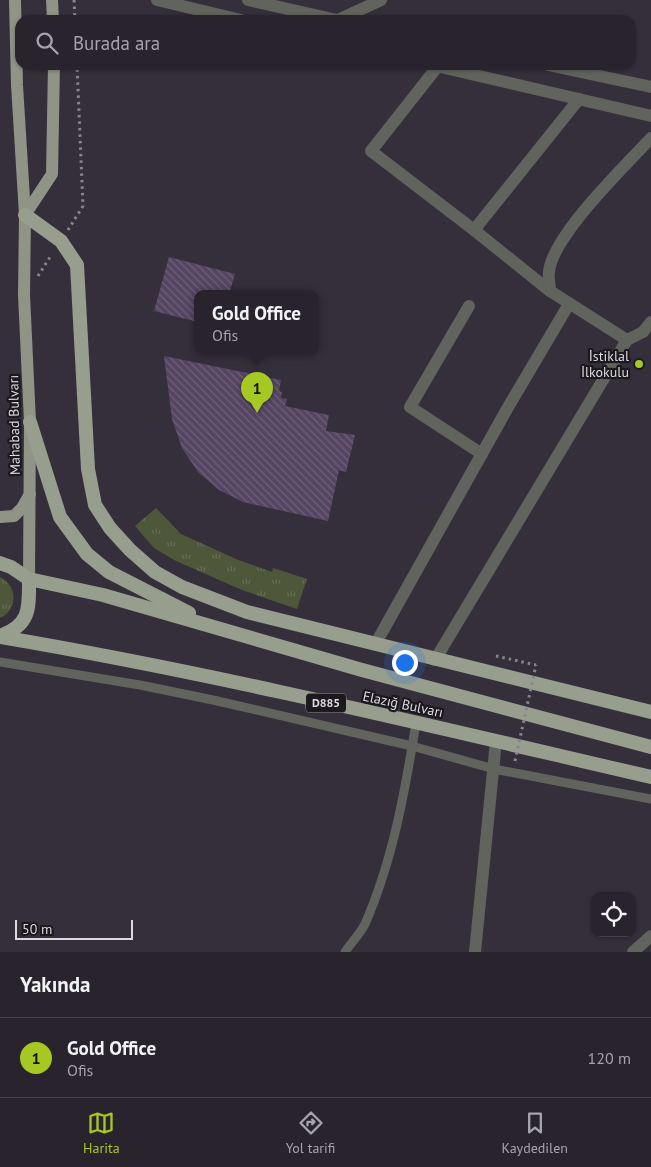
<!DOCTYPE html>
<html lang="tr">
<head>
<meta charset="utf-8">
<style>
  body { margin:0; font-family:"PT Sans",sans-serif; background:#302b35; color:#f1f3f6 }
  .controls { position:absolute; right:15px; bottom:15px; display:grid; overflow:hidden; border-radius:10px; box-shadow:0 1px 4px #0004 }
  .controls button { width:45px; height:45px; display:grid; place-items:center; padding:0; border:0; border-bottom:1px solid #444049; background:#28232d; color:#f1f3f6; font:25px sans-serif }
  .scale { position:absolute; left:15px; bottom:12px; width:118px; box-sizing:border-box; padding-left:5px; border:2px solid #dcd8e0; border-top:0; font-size:14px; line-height:18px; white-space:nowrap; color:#dcd8e0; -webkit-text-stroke:4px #1b181e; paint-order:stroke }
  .you { position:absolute; left:404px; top:662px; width:18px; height:18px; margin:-12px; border:4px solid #fff; border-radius:50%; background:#1a73e8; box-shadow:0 0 0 8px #1a73e833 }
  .badge { display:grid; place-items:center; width:32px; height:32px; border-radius:50%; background:#a5c823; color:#111; font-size:16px; font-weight:700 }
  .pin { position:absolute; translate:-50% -41px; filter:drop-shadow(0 1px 2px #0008) }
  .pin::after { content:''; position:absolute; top:26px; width:18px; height:15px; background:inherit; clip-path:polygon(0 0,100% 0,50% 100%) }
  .popup { position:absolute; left:194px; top:290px; width:125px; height:65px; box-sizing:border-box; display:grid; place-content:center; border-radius:10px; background:#28232d; filter:drop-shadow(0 1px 4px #0005); font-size:16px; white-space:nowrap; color:#a5a4aa }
  .popup b { font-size:19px; color:#f1f3f6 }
  .popup::after { content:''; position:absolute; left:50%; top:100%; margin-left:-10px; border:10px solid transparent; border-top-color:#28232d }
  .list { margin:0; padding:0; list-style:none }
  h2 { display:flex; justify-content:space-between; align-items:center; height:65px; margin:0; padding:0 20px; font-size:21px }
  h2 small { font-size:16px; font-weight:400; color:#a5a4aa }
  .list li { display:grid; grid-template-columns:32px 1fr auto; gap:15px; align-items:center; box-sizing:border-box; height:80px; padding:0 20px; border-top:1px solid #444049 }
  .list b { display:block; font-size:19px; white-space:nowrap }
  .list p { margin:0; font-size:16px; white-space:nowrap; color:#a5a4aa }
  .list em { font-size:16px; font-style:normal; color:#a5a4aa }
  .icon { flex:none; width:28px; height:28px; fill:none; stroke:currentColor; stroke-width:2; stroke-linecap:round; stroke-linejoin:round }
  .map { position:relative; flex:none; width:651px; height:952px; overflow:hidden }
  .search { position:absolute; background:#28232d; box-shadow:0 1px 4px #0004; left:15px; right:15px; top:15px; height:55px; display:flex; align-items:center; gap:12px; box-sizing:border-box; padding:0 18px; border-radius:15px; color:#a5a4aa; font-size:19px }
  .sheet { height:145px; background:#28232d }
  nav { display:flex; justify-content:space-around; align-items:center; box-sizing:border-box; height:70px; border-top:1px solid #444049; background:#28232d; font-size:14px; color:#a5a4aa }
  nav a { display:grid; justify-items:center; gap:2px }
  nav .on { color:#a5c823 }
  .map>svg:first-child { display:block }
  .grass { fill:url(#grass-tufts) }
  .building { fill:url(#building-back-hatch) }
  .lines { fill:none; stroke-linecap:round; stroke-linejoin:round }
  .path { stroke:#89848f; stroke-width:3; stroke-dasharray:2.5 4; stroke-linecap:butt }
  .service { stroke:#61635d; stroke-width:9 }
  .minor { stroke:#61635d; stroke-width:12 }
  .tertiary { stroke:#61635d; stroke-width:12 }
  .primary { stroke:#8f9486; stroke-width:12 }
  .trunk { stroke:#989e8e; stroke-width:14 }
  .path-bridge { stroke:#89848f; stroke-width:3; stroke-dasharray:2.5 4; stroke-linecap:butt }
  .poi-dot { fill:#a5c823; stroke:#1b181e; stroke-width:2 }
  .labels { text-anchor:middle; stroke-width:4.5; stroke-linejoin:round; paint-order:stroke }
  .shield { fill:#1b181e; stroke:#a29ea6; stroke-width:1 }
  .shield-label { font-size:12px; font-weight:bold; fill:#dcd8e0 }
  .poi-label { font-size:14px; fill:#dcd8e0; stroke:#1b181e; text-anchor:end }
  .street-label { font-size:14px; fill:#dcd8e0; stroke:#1b181e }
</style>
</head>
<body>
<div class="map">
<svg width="651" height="952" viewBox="0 0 651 952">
  <defs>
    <pattern id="grass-tufts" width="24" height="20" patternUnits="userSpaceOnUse" patternTransform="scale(1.25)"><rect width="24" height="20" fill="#4e5739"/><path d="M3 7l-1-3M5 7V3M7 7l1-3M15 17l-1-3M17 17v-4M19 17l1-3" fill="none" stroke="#676e55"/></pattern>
    <pattern id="building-back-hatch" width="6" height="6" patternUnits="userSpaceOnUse" patternTransform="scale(1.25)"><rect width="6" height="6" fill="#554563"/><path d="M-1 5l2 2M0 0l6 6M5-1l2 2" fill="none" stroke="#6d5f79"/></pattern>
  </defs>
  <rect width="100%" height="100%" fill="#352f3c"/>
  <g class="grass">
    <polygon points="156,508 181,534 236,559 272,572 273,568 307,579 297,609 242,590 174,560 154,548 135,526"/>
    <path d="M 0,577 C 18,586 18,610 0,618 Z"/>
  </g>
  <g class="building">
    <polygon points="169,257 235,274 229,294 198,294 198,322 154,311"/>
    <polygon points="164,356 281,380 279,391 282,392 281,398 287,399 285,406 329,415 326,431 355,435 346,472 339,470 328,521 243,502 219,490 198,472 182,448 172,419"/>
  </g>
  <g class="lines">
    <g class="path">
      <polyline points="74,0 75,20"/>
      <polyline points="68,230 83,206 77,65"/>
      <polyline points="38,276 52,254"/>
      <polyline points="496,656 536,665"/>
    </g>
    <g class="service">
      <polyline points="0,662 140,685 213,700 412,746 494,769 651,799"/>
      <path d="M 345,952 C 351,943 360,934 365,924 C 393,860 405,791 416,723"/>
    </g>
    <g class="minor">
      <polyline points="338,20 381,0"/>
      <polyline points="438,66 371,151 474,230"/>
      <polyline points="550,291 474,230 579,99"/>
      <polyline points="469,306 410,407 482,454"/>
      <polyline points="627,340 643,332 651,322"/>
      <polyline points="376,643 507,409 569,304"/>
      <path d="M 435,660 L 627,340 L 550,291 C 550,285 548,278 549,272 C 552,236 625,166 651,138"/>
      <polyline points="475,952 496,741"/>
      <polyline points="633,952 651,936"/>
    </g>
    <g class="tertiary">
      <polyline points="157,0 241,20"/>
      <polyline points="248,0 337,20"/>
      <polyline points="432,65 651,116"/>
      <polyline points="548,65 651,87"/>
    </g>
    <g class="primary">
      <polyline points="15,0 17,85 25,215 24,295 30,422 29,579"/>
      <polyline points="52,0 53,20"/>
      <polyline points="25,215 52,174 54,65"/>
      <polyline points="0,517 14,516 22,508 30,494"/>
    </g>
    <g class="trunk">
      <polyline points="25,215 61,241 77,265 88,469 95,505 110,528 130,550 155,572 182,587 247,612 651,712"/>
      <polyline points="30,422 60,517 87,554 109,572 189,613"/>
      <polyline points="0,563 11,567 29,579 103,595 362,670 651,747"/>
      <path d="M 0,636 C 31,625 29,608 29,579"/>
      <path d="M 0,637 C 219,674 435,727 651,777"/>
    </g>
    <polyline class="path-bridge" points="515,761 536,665"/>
  </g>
  <circle class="poi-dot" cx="639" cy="364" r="5"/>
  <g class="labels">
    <rect class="shield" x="306" y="693.5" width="40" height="19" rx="4"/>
    <g class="shield-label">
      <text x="326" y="707">D885</text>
    </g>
    <g class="poi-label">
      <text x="629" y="361">İstiklal<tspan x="629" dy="16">İlkokulu</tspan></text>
    </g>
    <g class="street-label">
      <text transform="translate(14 425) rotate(-91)" y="5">Mahabad Bulvarı</text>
      <text transform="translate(403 704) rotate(12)" y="5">Elazığ Bulvarı</text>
    </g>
  </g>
</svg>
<div class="controls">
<button><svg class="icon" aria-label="locate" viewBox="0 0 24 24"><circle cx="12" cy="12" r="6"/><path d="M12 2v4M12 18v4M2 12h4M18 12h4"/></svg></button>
</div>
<div class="scale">50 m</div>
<div class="you"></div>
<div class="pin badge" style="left:257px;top:413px">1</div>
<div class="popup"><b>Gold Office</b>Ofis</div>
<div class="search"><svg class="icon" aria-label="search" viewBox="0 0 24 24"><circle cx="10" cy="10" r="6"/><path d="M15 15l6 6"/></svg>Burada ara</div>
</div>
<section class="sheet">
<h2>Yakında<small></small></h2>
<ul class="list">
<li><span class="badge">1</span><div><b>Gold Office</b><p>Ofis</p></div><em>120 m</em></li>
</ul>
</section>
<nav>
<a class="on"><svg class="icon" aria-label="map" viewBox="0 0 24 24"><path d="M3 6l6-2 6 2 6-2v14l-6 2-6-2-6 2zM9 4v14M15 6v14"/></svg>Harita</a>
<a><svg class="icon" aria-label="directions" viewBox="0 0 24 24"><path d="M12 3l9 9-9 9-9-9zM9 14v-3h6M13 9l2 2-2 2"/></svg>Yol tarifi</a>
<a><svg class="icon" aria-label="saved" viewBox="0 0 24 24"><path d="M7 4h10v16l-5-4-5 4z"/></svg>Kaydedilen</a>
</nav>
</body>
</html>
